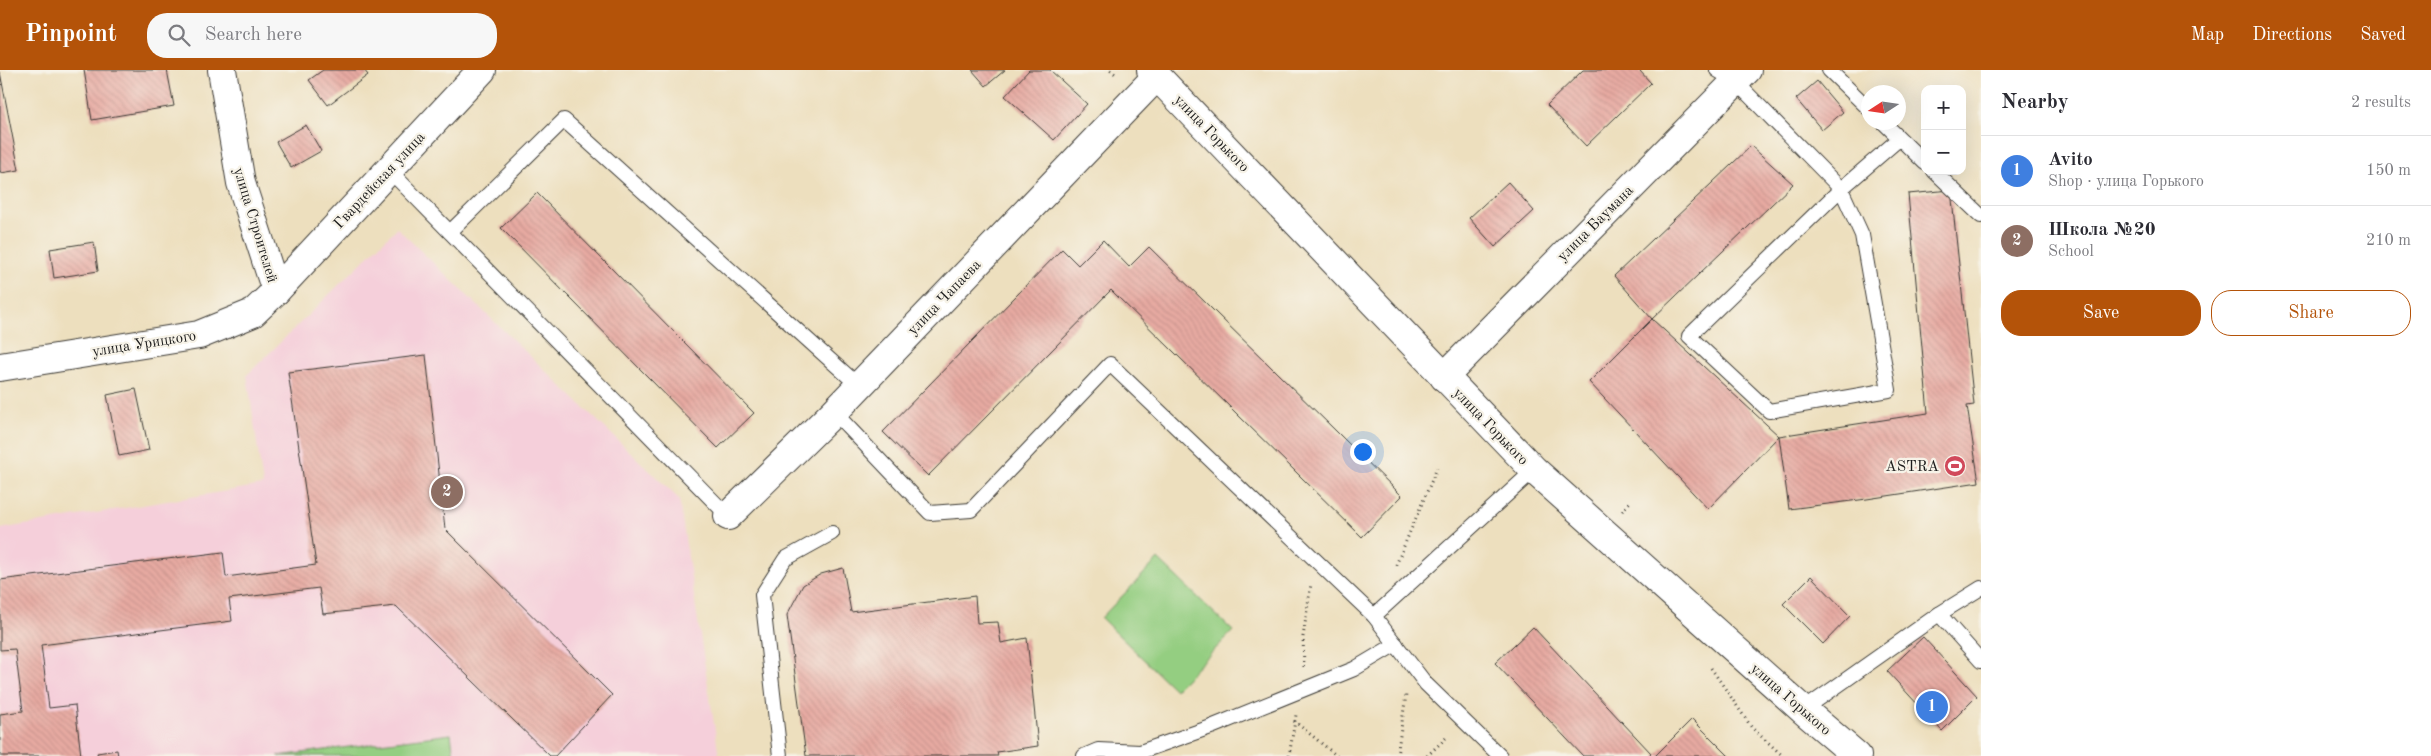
<!DOCTYPE html>
<html lang="en">
<head>
<meta charset="utf-8">
<style>
  body { margin:0; font-family:"Old Standard TT",serif; background:#f7f7f7; color:#2b2b33 }
  .controls { position:absolute; right:15px; top:15px; display:grid; overflow:hidden; border-radius:10px; box-shadow:0 5px 20px #0002 }
  .controls button { width:45px; height:45px; display:grid; place-items:center; padding:0; border:0; border-bottom:1px solid #e1e1e2; background:#fff; color:#2b2b33; font:25px sans-serif }
  .compass { position:absolute; left:1861px; top:15px; width:45px; height:45px; border-radius:50%; background:#fff; box-shadow:0 5px 20px #0002; rotate:258deg }
  .you { position:absolute; left:1362px; top:381px; width:18px; height:18px; margin:-12px; border:4px solid #fff; border-radius:50%; background:#1a73e8; box-shadow:0 0 0 8px #1a73e833 }
  .badge { display:grid; place-items:center; width:32px; height:32px; border-radius:50%; background:#b45309; color:#fff; font-size:16px; font-weight:700 }
  .pin { position:absolute; translate:-50% -50%; border:2px solid #fff; box-shadow:0 1px 5px #0006 }
  .list { margin:0; padding:0; list-style:none }
  h2 { display:flex; justify-content:space-between; align-items:center; height:65px; margin:0; padding:0 20px; font-size:21px }
  h2 small { font-size:16px; font-weight:400; color:#7c7c81 }
  .list li { display:grid; grid-template-columns:32px 1fr auto; gap:15px; align-items:center; box-sizing:border-box; height:70px; padding:0 20px; border-top:1px solid #e1e1e2 }
  .list b { display:block; font-size:19px; white-space:nowrap }
  .list p { margin:0; font-size:16px; white-space:nowrap; color:#7c7c81 }
  .list em { font-size:16px; font-style:normal; color:#7c7c81 }
  .actions { display:flex; gap:10px; padding:15px 20px }
  .actions a { flex:1; padding:11px 0; border:1px solid #b45309; border-radius:20px; text-align:center; font-size:18px; color:#b45309 }
  .actions .main { background:#b45309; color:#fff }
  .icon { flex:none; width:28px; height:28px; fill:none; stroke:currentColor; stroke-width:2; stroke-linecap:round; stroke-linejoin:round }
  .map { position:relative; flex:none; width:1981px; height:686px; overflow:hidden }
  header { display:flex; align-items:center; gap:30px; box-sizing:border-box; height:70px; padding:0 25px; background:#b45309; color:#fff }
  header strong { font-size:24px }
  nav { display:flex; gap:28px; margin-inline-start:auto; font-size:18px }
  .search { width:350px; height:45px; background:#f7f7f7; display:flex; align-items:center; gap:12px; box-sizing:border-box; padding:0 18px; border-radius:20px; color:#7c7c81; font-size:19px }
  main { display:flex }
  aside { flex:1; background:#fff }
  .map>svg:first-child { display:block }
  .built { fill:#f5cfda }
  .park { fill:#94ce81; stroke:#58754e }
  .building { fill:url(#building-back-hatch) }
  .lines { fill:none; stroke-linecap:round; stroke-linejoin:round }
  .service-casing { stroke:#3b3934; stroke-width:16 }
  .minor-casing { stroke:#3b3934; stroke-width:30 }
  .secondary-casing { stroke:#3b3934; stroke-width:30 }
  .path { stroke:#3b3934; stroke-width:3; stroke-dasharray:1 4; stroke-linecap:butt }
  .service { stroke:#fff; stroke-width:14 }
  .minor { stroke:#fff; stroke-width:28 }
  .secondary { stroke:#fff; stroke-width:28 }
  .labels { text-anchor:middle; stroke-width:4.5; stroke-linejoin:round; paint-order:stroke }
  .street-label { font-size:15px; fill:#1c1c1c; stroke:#f7f3e8 }
  .poi-label { font-size:15px; fill:#1c1c1c; stroke:#f7f3e8; text-anchor:end }
</style>
</head>
<body>
<header>
<strong>Pinpoint</strong>
<div class="search"><svg class="icon" aria-label="search" viewBox="0 0 24 24"><circle cx="10" cy="10" r="6"/><path d="M15 15l6 6"/></svg>Search here</div>
<nav><a>Map</a><a>Directions</a><a>Saved</a></nav>
</header>
<main>
<div class="map">
<svg width="1981" height="686" viewBox="0 0 1981 686">
  <defs>
    <pattern id="building-back-hatch" width="6" height="6" patternUnits="userSpaceOnUse" patternTransform="scale(1.25)"><rect width="6" height="6" fill="#e7aaa2"/><path d="M-1 5l2 2M0 0l6 6M5-1l2 2" fill="none" stroke="#c6928b"/></pattern>
  </defs>
  <rect width="100%" height="100%" fill="#f7f3e8"/>
  <filter id="ink" filterUnits="userSpaceOnUse"><feTurbulence type="fractalNoise" baseFrequency=".02" numOctaves="2"/><feDisplacementMap in="SourceGraphic" scale="10" xChannelSelector="R" yChannelSelector="G"/><feConvolveMatrix kernelMatrix="1 2 1 2 8 2 1 2 1" color-interpolation-filters="sRGB"/></filter>
  <filter id="wash" filterUnits="userSpaceOnUse"><feTurbulence type="fractalNoise" baseFrequency=".0096" numOctaves="4" result="noise"/><feDisplacementMap in="SourceGraphic" scale="20" xChannelSelector="R" yChannelSelector="G"/><feGaussianBlur stdDeviation="1.12" result="paint"/><feColorMatrix in="noise" values="0 0 0 0 0 0 0 0 0 0 0 0 0 0 0 0 0 1.4 0 .05"/><feComposite in="paint" operator="in"/></filter>
  <g filter="url(#wash)">
    <rect width="100%" height="100%" fill="#eddfbe"/>
    <polygon class="built" points="397,158 679,429 719,686 0,686 0,459 263,415 247,305"/>
    <g class="park">
      <polygon points="1158,489 1233,561 1175,620 1101,548"/>
      <polygon points="451,664 454,686 278,686"/>
    </g>
    <g id="blocks">
      <g class="building">
        <polygon points="84,0 167,0 174,36 92,50"/>
        <polygon points="323,0 364,0 368,5 328,35 309,10"/>
        <polygon points="972,0 1005,0 986,16"/>
        <polygon points="1029,0 1050,0 1087,34 1054,70 1005,26"/>
        <polygon points="1583,0 1639,0 1651,13 1586,76 1547,35"/>
        <polygon points="0,2 19,100 1,103 0,100"/>
        <polygon points="1817,11 1843,42 1822,60 1796,29"/>
        <polygon points="306,55 321,81 291,98 276,72"/>
        <polygon points="1751,76 1793,114 1652,249 1614,206"/>
        <polygon points="1508,112 1534,141 1495,177 1469,148"/>
        <polygon points="1951,120 1974,335 1967,336 1979,412 1867,429 1789,439 1779,366 1928,343 1908,124"/>
        <polygon points="537,123 754,343 718,378 501,158"/>
        <polygon points="1103,170 1129,197 1149,177 1402,426 1362,467 1111,220 928,406 883,362 1062,179 1078,195"/>
        <polygon points="94,172 98,201 54,208 50,179"/>
        <polygon points="1652,249 1779,366 1708,439 1589,312"/>
        <polygon points="426,285 445,459 612,625 555,686 550,686 396,536 323,544 319,518 229,529 232,551 41,575 49,638 75,635 81,686 0,686 0,644 23,641 15,579 0,580 0,510 223,482 226,507 316,495 288,302"/>
        <polygon points="136,319 149,380 119,386 107,325"/>
        <polygon points="843,498 851,542 975,526 977,553 998,552 1001,573 1027,568 1038,676 997,682 998,686 806,686 787,545 803,515 821,504"/>
        <polygon points="1811,506 1850,546 1823,574 1783,534"/>
        <polygon points="1533,557 1651,683 1648,686 1583,686 1495,593"/>
        <polygon points="1923,567 1977,626 1942,661 1887,601"/>
        <polygon points="1692,649 1729,686 1655,686"/>
        <polygon points="117,680 118,686 98,686 97,683"/>
      </g>
    </g>
  </g>
  <g filter="url(#ink)">
    <use href="#blocks" fill-opacity="0" stroke="#3b3934" stroke-width="1"/>
    <g class="lines">
      <g class="service-casing">
        <g id="service">
          <polyline points="1717,0 1735,11 1841,119 1689,266 1769,341 1889,320 1862,165 1841,119 1899,69"/>
          <polyline points="1829,0 1868,38"/>
          <polyline points="1883,52 1925,93"/>
          <polyline points="388,99 728,446"/>
          <polyline points="1934,101 1981,146"/>
          <polyline points="450,162 564,50 859,316"/>
          <polyline points="834,342 930,443 971,440 1110,294 1374,546"/>
          <polyline points="1939,544 1981,518"/>
          <polyline points="1803,640 1939,544 1981,591"/>
          <polyline points="780,686 762,525 785,489 832,463"/>
          <polyline points="1084,686 1098,680 1140,682 1211,657 1354,599 1396,574"/>
          <polyline points="1500,686 1426,614 1374,546 1534,400"/>
        </g>
      </g>
      <g class="minor-casing">
        <g id="minor">
          <polyline points="222,0 241,113 276,221"/>
          <polyline points="0,297 199,265 253,243 276,221 482,0"/>
          <polyline points="1444,307 1747,0"/>
          <polyline points="728,446 834,342 1157,6"/>
        </g>
      </g>
      <g class="secondary-casing">
        <polyline id="secondary" points="1151,0 1534,400 1803,640 1857,686"/>
      </g>
      <g class="path">
        <polyline points="1110,0 1118,6"/>
        <polyline points="1622,441 1631,431"/>
        <polyline points="1396,495 1437,398"/>
        <polyline points="1304,597 1303,567 1311,514"/>
        <polyline points="1711,598 1752,658 1783,686"/>
        <polyline points="1294,651 1337,686"/>
        <polyline points="1289,686 1296,645"/>
        <polyline points="1397,686 1406,625"/>
        <polyline points="1427,686 1448,666"/>
      </g>
      <use href="#service" class="service"/>
      <use href="#minor" class="minor"/>
      <use href="#secondary" class="secondary"/>
    </g>
  </g>
  <defs>
    <g id="stadium-disc" transform="scale(1.125)"><circle r="9.5" fill="#d1495b" stroke="#f7f3e8"/><path d="M0-5a6.5 5 0 1 0 0 10a6.5 5 0 1 0 0-10ZM-3.5-1.8h7v3.6h-7Z" fill="#fff"/></g>
  </defs>
  <g fill-rule="evenodd">
    <use href="#stadium-disc" x="1955" y="396"/>
  </g>
  <g class="labels">
    <g class="street-label">
      <text transform="translate(1212 63) rotate(46)" y="5">улица Горького</text>
      <text transform="translate(379 110) rotate(-47)" y="5">Гвардейская улица</text>
      <text transform="translate(1595 153) rotate(-45)" y="5">улица Баумана</text>
      <text transform="translate(256 155) rotate(73)" y="5">улица Строителей</text>
      <text transform="translate(944 227) rotate(-46)" y="5">улица Чапаева</text>
      <text transform="translate(144 273) rotate(-9)" y="5">улица Урицкого</text>
      <text transform="translate(1491 356) rotate(46)" y="5">улица Горького</text>
      <text transform="translate(1791 629) rotate(41)" y="5">улица Горького</text>
    </g>
    <g class="poi-label">
      <text x="1939" y="401">ASTRA</text>
    </g>
  </g>
</svg>
<div class="controls">
<button>+</button>
<button>−</button>
</div>
<svg class="compass" viewBox="-18 -18 36 36"><path d="M0-13l5 13h-10z" fill="#e53935"/><path d="M0 13l5-13h-10z" fill="#7c7c81"/></svg>
<div class="you"></div>
<div class="pin badge" style="left:1932px;top:637px;background:#3f7fe0">1</div>
<div class="pin badge" style="left:447px;top:422px;background:#8d6e63">2</div>
</div>
<aside>
<h2>Nearby<small>2 results</small></h2>
<ul class="list">
<li><span class="badge" style="background:#3f7fe0">1</span><div><b>Avito</b><p>Shop · улица Горького</p></div><em>150 m</em></li>
<li><span class="badge" style="background:#8d6e63">2</span><div><b>Школа №20</b><p>School</p></div><em>210 m</em></li>
</ul>
<div class="actions"><a class="main">Save</a><a>Share</a></div>
</aside>
</main>
</body>
</html>
